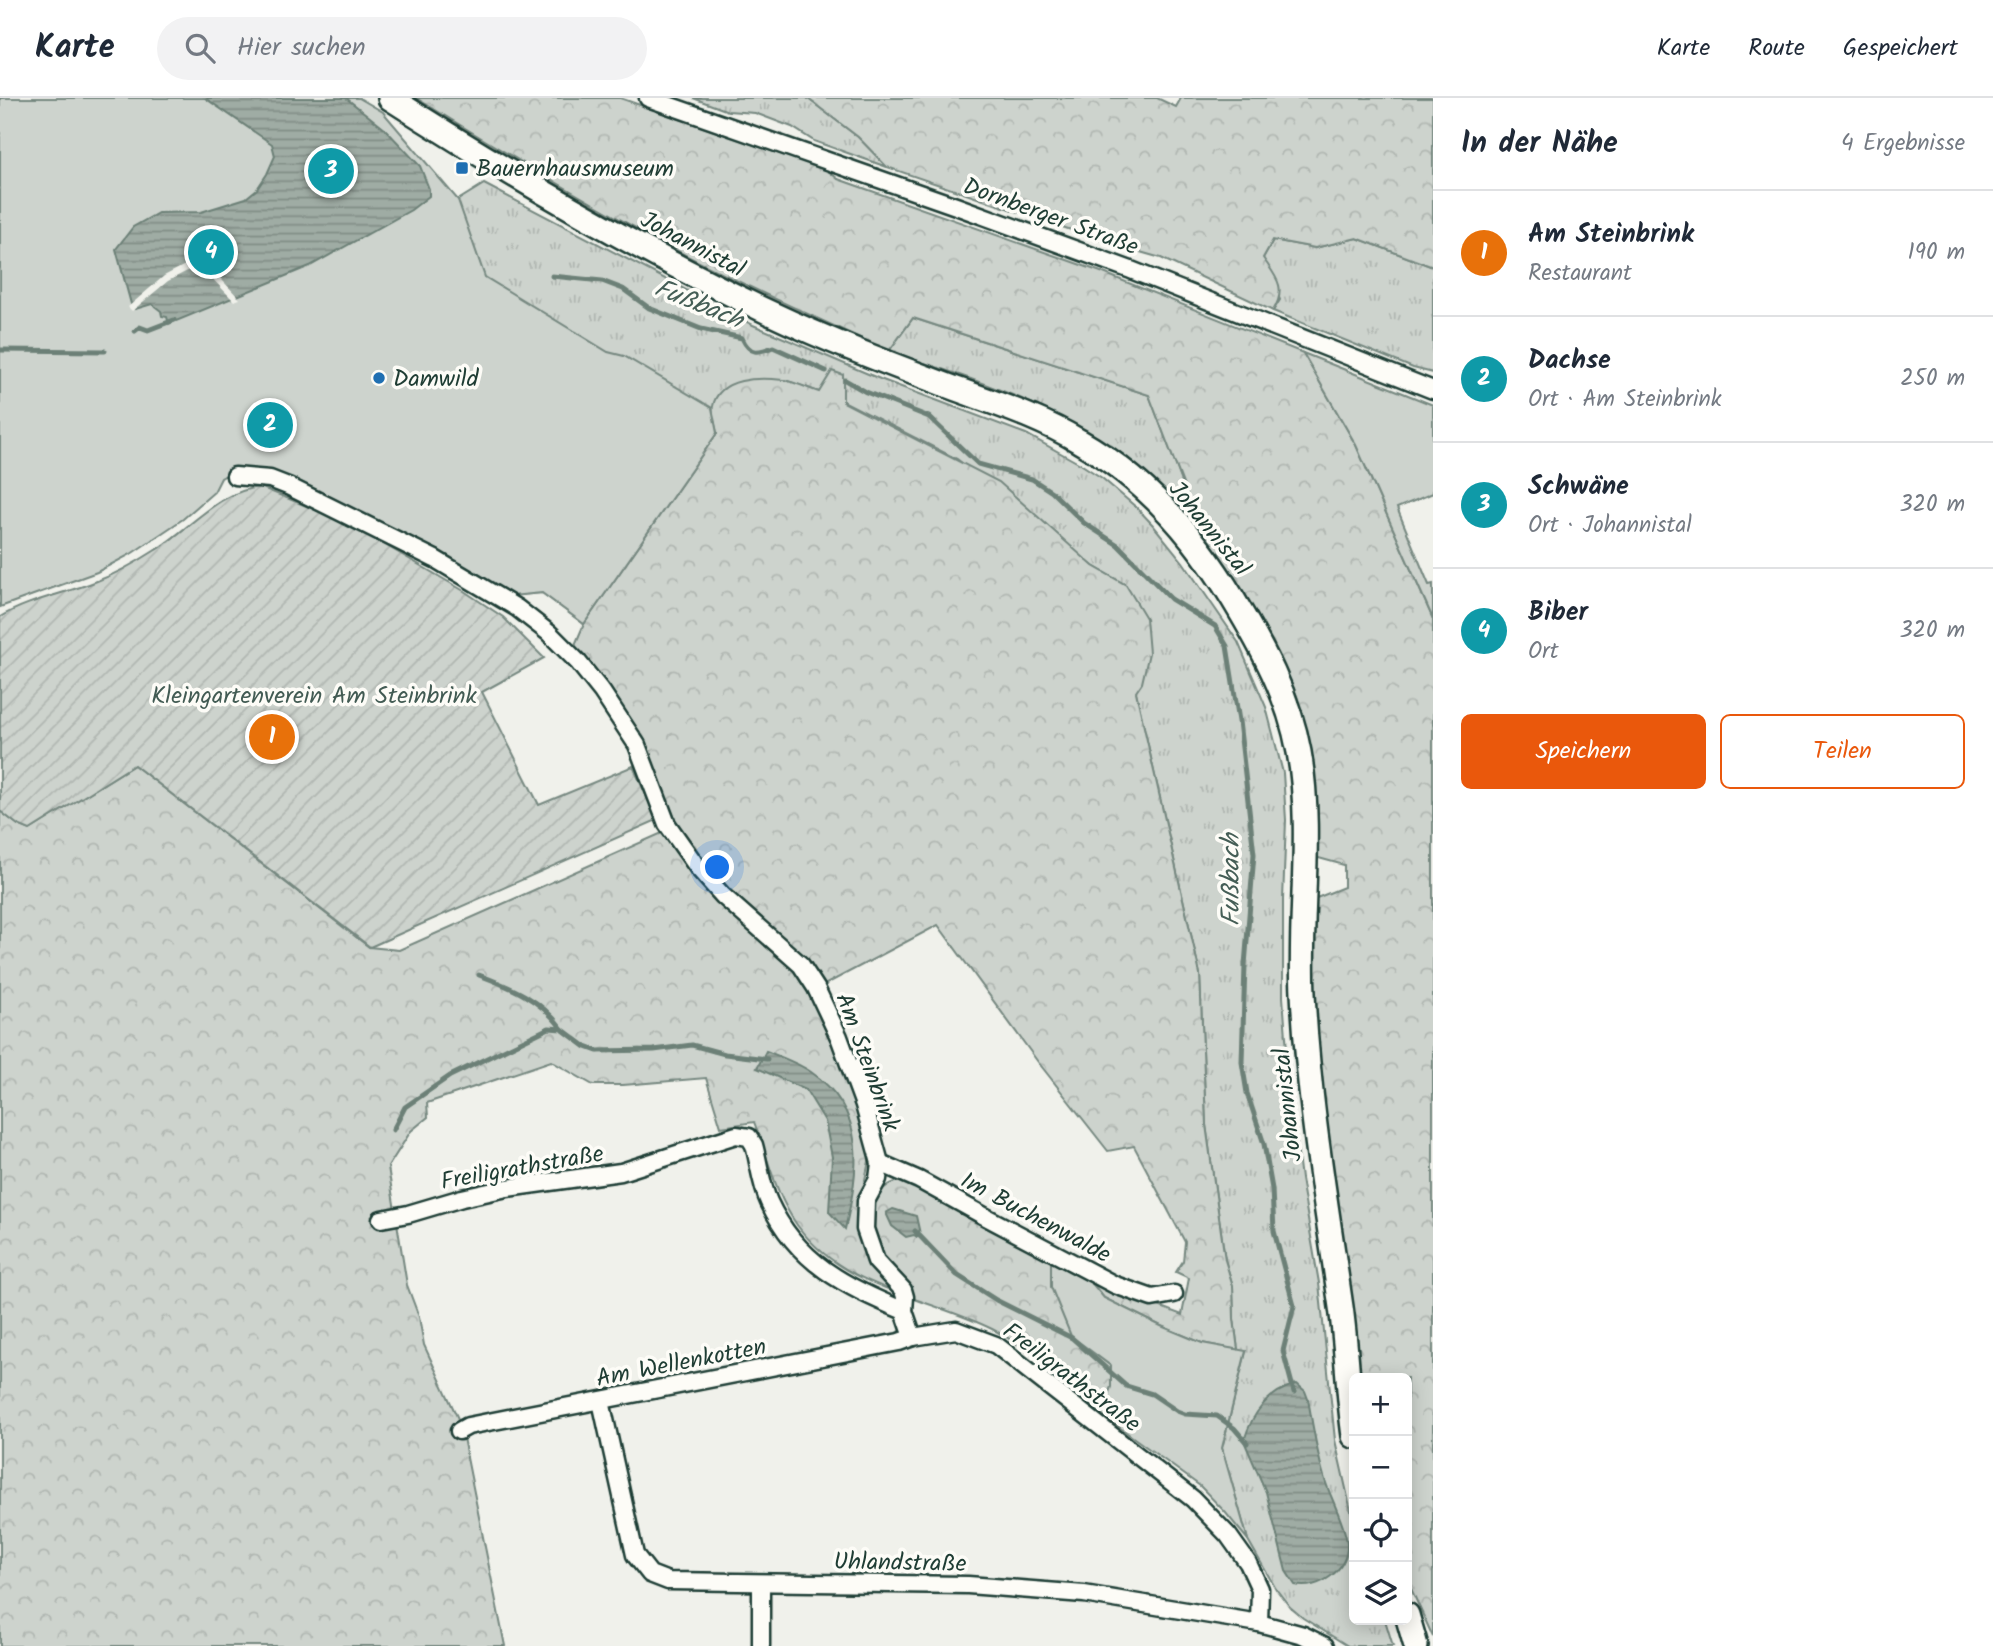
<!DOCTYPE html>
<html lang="de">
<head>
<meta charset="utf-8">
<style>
  body { margin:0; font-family:Kalam,sans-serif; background:#f2f2f3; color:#1f2937 }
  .controls { position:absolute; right:21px; bottom:21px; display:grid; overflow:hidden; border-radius:10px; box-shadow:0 4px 18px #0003 }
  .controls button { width:63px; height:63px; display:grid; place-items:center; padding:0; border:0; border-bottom:2px solid #e0e1e3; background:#fff; color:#1f2937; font:35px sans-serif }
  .you { position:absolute; left:718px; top:770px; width:24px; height:24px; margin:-18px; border:5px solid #fff; border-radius:50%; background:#1a73e8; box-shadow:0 0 0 10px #1a73e833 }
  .badge { display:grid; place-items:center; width:46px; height:46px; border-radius:50%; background:#ea580c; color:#fff; font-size:23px; font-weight:700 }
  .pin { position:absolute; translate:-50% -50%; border:4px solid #fff; box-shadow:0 2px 7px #0006 }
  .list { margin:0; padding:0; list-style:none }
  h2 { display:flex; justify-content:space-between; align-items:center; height:91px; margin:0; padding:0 28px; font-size:30px }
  h2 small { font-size:23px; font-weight:400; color:#747a83 }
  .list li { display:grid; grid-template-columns:46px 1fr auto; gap:21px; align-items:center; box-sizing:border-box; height:126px; padding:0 28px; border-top:2px solid #e0e1e3 }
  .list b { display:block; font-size:26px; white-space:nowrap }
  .list p { margin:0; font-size:23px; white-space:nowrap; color:#747a83 }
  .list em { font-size:23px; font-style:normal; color:#747a83 }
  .actions { display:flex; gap:14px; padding:21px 28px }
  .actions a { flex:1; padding:16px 0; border:2px solid #ea580c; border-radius:10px; text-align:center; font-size:24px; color:#ea580c }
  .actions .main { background:#ea580c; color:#fff }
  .icon { flex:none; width:38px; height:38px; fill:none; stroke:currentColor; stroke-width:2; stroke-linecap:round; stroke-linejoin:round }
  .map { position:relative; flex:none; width:1433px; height:1548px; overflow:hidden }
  header { display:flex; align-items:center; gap:42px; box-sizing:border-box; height:98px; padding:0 35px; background:#fff; border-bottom:2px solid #e0e1e3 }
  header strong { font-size:33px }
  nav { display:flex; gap:38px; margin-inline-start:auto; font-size:24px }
  .search { width:490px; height:63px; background:#f2f2f3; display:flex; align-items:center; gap:18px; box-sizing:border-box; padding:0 24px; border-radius:38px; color:#747a83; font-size:26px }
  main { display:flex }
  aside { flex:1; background:#fff }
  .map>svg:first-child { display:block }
  .grass { fill:url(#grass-tufts); stroke:#768880; stroke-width:2 }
  .forest { fill:url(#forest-crowns); stroke:#768880; stroke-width:2 }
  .park { fill:#cdd3cd; stroke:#768880; stroke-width:2 }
  .garden { fill:url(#garden-furrows); stroke:#768880; stroke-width:2 }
  .water { fill:url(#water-rules); stroke:#6c8077; stroke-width:2 }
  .pier { fill:#f0f1eb }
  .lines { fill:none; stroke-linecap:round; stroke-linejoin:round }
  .stream { stroke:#6c8077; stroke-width:5 }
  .street-casing { stroke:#1f3d34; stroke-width:21 }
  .secondary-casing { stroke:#1f3d34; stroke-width:28 }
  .street { stroke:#fdfcf7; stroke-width:16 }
  .secondary { stroke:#fdfcf7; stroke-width:23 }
  .poi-dot { fill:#1f6fb2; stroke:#fdfcf7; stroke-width:2.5 }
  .labels { text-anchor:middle; stroke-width:7; stroke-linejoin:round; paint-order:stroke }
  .poi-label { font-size:24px; fill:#1f3d34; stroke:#fdfcf7; text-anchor:start }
  .street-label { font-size:24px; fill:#1f3d34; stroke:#fdfcf7 }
  .park-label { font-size:24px; fill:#425b53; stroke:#fdfcf7 }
  .water-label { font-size:26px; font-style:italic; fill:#455e56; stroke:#fdfcf7 }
</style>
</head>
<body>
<header>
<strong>Karte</strong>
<div class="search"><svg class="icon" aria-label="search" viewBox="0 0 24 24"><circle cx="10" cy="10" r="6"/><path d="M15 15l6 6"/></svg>Hier suchen</div>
<nav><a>Karte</a><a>Route</a><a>Gespeichert</a></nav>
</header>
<main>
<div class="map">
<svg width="1433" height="1548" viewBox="0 0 1433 1548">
  <defs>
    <pattern id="grass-tufts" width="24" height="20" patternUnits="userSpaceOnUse" patternTransform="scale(1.75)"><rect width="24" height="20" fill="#cdd3cd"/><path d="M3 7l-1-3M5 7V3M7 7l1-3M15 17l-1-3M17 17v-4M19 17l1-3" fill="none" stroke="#b0b6b1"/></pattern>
    <pattern id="forest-crowns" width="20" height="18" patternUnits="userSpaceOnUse" patternTransform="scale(1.75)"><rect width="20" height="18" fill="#cdd3cd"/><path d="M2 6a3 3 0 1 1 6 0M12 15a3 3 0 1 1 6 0" fill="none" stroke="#b0b6b1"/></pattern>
    <pattern id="garden-furrows" width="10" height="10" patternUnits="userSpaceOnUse" patternTransform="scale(1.75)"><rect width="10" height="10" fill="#cdd3cd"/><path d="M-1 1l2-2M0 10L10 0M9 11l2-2" fill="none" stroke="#b0b6b1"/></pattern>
    <pattern id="water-rules" width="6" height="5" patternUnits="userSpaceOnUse" patternTransform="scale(1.75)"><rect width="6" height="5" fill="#9faca4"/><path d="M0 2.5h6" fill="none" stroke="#818d86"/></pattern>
  </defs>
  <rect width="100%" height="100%" fill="#f0f1eb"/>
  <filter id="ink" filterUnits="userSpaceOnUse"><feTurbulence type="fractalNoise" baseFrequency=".0143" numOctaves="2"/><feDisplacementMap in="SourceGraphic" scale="14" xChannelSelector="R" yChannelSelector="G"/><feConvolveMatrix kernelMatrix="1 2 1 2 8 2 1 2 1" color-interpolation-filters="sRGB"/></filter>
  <g filter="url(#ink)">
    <g class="grass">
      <polygon points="693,0 807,0 858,39 887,69 814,43 792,29 755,15 728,13"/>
      <polygon points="484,86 753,227 880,281 1026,336 1082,367 1102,380 1137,410 1153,427 1183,464 1238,544 1266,609 1283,675 1286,722 1283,802 1283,899 1290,992 1301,1081 1319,1185 1335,1342 1354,1426 1354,1522 1385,1522 1393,1548 1348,1548 1303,1520 1290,1509 1276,1491 1248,1442 1222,1350 1246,1254 1238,1252 1234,1221 1233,1188 1225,1162 1206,1027 1200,876 1136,594 1126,487 1093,468 957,361 843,303 843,277 819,294 785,282 712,310 584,526 542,495 511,498 456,100 458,102"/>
      <polygon points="1357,140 1433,169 1433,275 1413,270 1273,213 1280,202 1263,160 1273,142 1315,150"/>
      <path d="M 913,220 L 1149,297 L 1204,441 C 1184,419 1165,394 1143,374 C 1071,311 978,283 889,253 Z"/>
    </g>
    <g class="forest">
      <path d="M 416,0 L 620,0 L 827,72 L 838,81 L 1101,174 L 1303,255 L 1356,347 L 1433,521 L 1433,1539 L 1407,1482 L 1407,1280 L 1360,1280 C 1354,1212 1342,1146 1331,1079 C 1317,987 1311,894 1314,801 L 1344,789 L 1344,767 L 1315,759 L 1313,673 L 1310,645 L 1297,598 L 1286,573 L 1204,441 L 1149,297 L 913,220 L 889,253 C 821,222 753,192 687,158 C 595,109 505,55 416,0 Z"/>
      <path d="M 807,0 L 1157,0 L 1176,9 L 1181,0 L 1433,0 L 1433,169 L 1357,140 L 1315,150 L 1273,142 L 1263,160 C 1277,180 1287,190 1273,213 L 1161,160 L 1112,146 L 887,69 L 858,39 Z"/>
      <path d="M 832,273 L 843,277 L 843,304 L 999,384 L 1093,468 L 1126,487 L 1146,520 L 1149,555 L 1142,585 L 1136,594 L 1200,876 L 1206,1027 L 1225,1162 L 1233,1188 L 1234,1221 L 1238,1252 L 1202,1245 L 1161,1228 L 1104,1200 L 1085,1177 L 1113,1191 L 1182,1217 L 1189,1180 L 1176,1174 L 1183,1163 L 1185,1144 L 1134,1048 L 1108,1053 L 1038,964 L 938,827 L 809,895 L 847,979 L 871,1054 L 865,1082 L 883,1091 C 895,1081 901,1083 915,1086 L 1051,1159 L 1071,1238 L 1111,1268 L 1111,1289 L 1101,1316 C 1067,1286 1033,1252 992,1231 C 925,1198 844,1192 797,1127 C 775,1096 768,1059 754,1024 L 721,1029 L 706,980 L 623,987 L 593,987 L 551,963 L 427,1005 L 428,1019 L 411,1033 L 388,1069 L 407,1187 L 419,1219 L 424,1247 L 460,1325 L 505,1548 L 0,1548 L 0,713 L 18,727 L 30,732 L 134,667 L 369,849 L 399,852 L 678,728 L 643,645 L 575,547 L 584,526 L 717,335 C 716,328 711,316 713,308 C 719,279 759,279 783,282 C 795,284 807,290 819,294 Z"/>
    </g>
    <g class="park">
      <polygon points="0,0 359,0 383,14 458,102 485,179 608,254 624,258 712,310 717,335 584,526 542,495 511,498 413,441 328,398 267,372 260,375 230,375 221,380 214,394 183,421 131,456 97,474 0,509"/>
      <polygon points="1303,255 1433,307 1433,395 1397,410 1429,487 1433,486 1433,521 1356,347"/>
      <polygon points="1051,1159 1085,1177 1104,1200 1161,1228 1202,1245 1246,1253 1222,1350 1248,1442 1225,1414 1200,1388 1101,1316 1111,1289 1111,1268 1071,1238 1051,1189"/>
    </g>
    <path class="garden" d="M 260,389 L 321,414 L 368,437 L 464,493 L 503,519 L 544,560 L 482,594 L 539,707 L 633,668 L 657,722 L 370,849 L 134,667 L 30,732 L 18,727 L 0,713 L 0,519 C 30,501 65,496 97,483 C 116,476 137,464 154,453 C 189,432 218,393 260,389 Z"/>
    <g class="water">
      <polygon points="205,0 346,0 386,32 420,68 429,91 429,98 411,112 310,168 169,226 167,219 162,218 161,213 152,206 135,211 131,206 116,151 133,129 158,115 201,114 246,100 257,91 267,76 275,58 272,46"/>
      <path d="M 766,953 C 781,959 798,965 811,974 C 868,1013 859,1072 845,1131 L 829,1114 L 832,1059 L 825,1023 L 806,992 L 757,970 Z"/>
      <polygon points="893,1111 916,1118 920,1136 917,1139 914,1137 906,1139 892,1128 886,1115"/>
      <path d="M 1297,1286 L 1305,1293 L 1308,1301 C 1313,1329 1317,1358 1326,1385 C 1331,1400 1347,1432 1347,1446 C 1349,1472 1318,1493 1295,1487 L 1286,1473 L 1266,1394 L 1244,1343 C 1252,1315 1269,1293 1297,1286 Z"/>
    </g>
    <polygon class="pier" points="202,158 205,164 240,201 234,203 199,167 168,183 132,213 128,209 164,178"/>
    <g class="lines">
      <g class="stream">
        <path d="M 552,178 L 602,183 L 623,191 L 649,210 L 701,231 L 742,240 C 750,257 758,255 773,249 L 826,273"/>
        <polyline points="135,233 140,229 148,232 174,222"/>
        <polyline points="0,252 105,253"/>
        <polyline points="845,282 866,294 929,319 978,366 1032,381 1052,394 1084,425 1118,447 1171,501 1215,528 1227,548 1239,623 1254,756 1245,867 1242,964 1247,995 1264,1046 1272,1091 1274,1133 1294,1208 1283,1253 1294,1294"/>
        <path d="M 479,877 C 511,889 542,902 562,931"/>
        <polyline points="393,1032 405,1009 450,978 549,930 562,931 586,949 597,953 654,952 692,947 725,956 767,961"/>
        <polyline points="915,1133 957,1177 996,1202 1072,1240 1126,1288 1152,1296 1177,1313 1185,1316 1217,1318 1234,1330 1247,1345"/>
      </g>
      <g class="street-casing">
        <g id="street">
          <polyline points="648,0 956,108 1131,172 1433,292"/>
          <polyline points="235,378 270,381 288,388 435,461 517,510 549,535 578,564 602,594 637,647 667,726 698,770 723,798 801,867 816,890 839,939 864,1007 880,1065 878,1081 866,1103 865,1131 876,1163 903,1192 905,1199 904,1213"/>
          <polyline points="880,1065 919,1082 986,1119 1115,1187 1152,1200 1174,1196"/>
          <path d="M 381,1121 L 408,1116 L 462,1100 L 507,1090 L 621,1074 L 736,1037 L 749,1039 L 754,1047 C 759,1065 761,1087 769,1104 C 797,1165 845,1188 904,1213 L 913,1239 L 956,1232 L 996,1247 L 1193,1401 L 1228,1437 L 1248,1465 L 1260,1491 L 1259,1525"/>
          <polyline points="601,1303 635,1457 650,1476 668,1483 968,1487 1084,1496 1259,1525 1303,1537 1325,1548"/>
          <polyline points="459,1333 468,1328 899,1244 913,1239"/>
          <polyline points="761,1548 761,1485"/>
        </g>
      </g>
      <g class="secondary-casing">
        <g id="secondary">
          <path d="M 390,0 C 513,79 638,152 770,215 C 829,243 890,266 951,289 C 994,305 1039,319 1079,343 C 1144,380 1195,438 1233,501 C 1262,549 1289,598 1299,654 C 1313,731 1299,816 1303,895 C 1308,1001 1326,1104 1341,1209 C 1347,1252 1348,1296 1354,1338"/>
          <polyline points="1407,1517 1416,1548"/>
        </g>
      </g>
      <use href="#street" class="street"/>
      <use href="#secondary" class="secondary"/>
    </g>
  </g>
  <g class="poi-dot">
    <rect x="455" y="63" width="14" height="14" rx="3.5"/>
    <circle cx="379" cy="280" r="7"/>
  </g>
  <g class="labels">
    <g class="poi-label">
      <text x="476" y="78">Bauernhausmuseum</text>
      <text x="393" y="288">Damwild</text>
    </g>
    <g class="street-label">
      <text transform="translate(1051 118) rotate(20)" y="8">Dornberger Straße</text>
      <text transform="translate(693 146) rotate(28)" y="8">Johannistal</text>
      <text transform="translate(1210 430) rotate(51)" y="8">Johannistal</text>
      <text transform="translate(868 964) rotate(70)" y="8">Am Steinbrink</text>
      <text transform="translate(1287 1007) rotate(-96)" y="8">Johannistal</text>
      <text transform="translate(522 1069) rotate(-10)" y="8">Freiligrathstraße</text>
      <text transform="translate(1036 1119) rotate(28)" y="8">Im Buchenwalde</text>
      <text transform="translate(681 1264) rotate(-11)" y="8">Am Wellenkotten</text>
      <text transform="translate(1072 1279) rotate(37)" y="8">Freiligrathstraße</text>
      <text transform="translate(900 1464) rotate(1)" y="8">Uhlandstraße</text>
    </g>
    <g class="park-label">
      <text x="314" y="605">Kleingartenverein Am Steinbrink</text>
    </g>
    <g class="water-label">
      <text transform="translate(699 205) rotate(22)" y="9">Fußbach</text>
      <text transform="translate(1230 782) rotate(-90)" y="9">Fußbach</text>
    </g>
  </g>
</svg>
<div class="controls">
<button>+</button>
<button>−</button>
<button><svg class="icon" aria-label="locate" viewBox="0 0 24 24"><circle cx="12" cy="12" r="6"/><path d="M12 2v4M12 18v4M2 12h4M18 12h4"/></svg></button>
<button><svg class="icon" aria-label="layers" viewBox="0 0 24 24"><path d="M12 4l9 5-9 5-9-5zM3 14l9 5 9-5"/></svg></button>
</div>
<div class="you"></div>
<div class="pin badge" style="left:272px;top:639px;background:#e8710a">1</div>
<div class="pin badge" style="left:270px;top:327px;background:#0f9aa8">2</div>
<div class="pin badge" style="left:331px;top:73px;background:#0f9aa8">3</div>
<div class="pin badge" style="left:211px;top:154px;background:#0f9aa8">4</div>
</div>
<aside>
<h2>In der Nähe<small>4 Ergebnisse</small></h2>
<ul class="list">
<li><span class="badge" style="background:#e8710a">1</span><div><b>Am Steinbrink</b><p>Restaurant</p></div><em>190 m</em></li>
<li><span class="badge" style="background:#0f9aa8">2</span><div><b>Dachse</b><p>Ort · Am Steinbrink</p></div><em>250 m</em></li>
<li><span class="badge" style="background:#0f9aa8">3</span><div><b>Schwäne</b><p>Ort · Johannistal</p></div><em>320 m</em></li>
<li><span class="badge" style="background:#0f9aa8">4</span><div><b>Biber</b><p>Ort</p></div><em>320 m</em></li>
</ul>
<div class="actions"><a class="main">Speichern</a><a>Teilen</a></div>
</aside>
</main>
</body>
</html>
